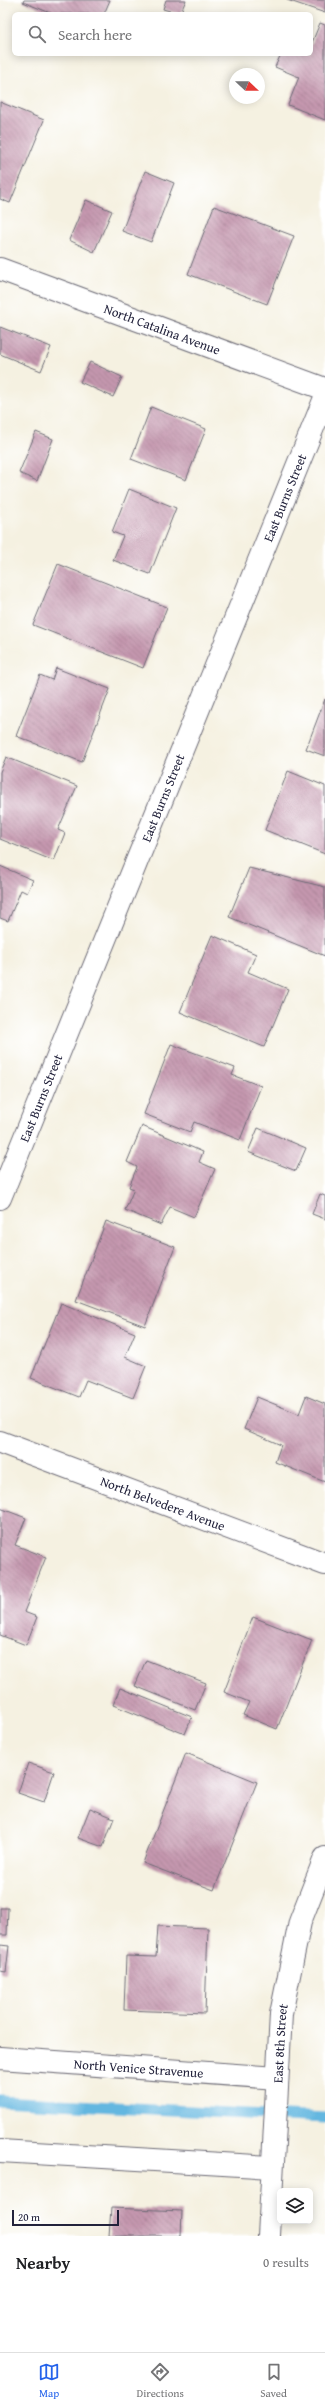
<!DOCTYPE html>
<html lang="en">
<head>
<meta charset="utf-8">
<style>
  body { margin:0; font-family:"Gentium Book Plus",serif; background:#f2f2f2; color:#202124 }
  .controls { position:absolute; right:12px; bottom:12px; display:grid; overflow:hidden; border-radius:6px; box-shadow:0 2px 10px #0003 }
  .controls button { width:36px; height:36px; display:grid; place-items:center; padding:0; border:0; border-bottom:1px solid #e0e0e0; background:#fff; color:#202124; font:20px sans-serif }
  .compass { position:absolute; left:229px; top:68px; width:36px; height:36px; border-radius:50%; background:#fff; box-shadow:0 2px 10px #0003; rotate:112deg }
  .scale { position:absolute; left:12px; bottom:10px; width:107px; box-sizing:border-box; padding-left:4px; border:2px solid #22223b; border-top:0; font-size:11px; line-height:14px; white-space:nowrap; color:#22223b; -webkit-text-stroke:3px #fff; paint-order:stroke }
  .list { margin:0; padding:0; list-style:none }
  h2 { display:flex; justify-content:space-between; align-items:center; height:52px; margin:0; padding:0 16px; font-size:17px }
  h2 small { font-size:13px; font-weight:400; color:#757577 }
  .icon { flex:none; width:22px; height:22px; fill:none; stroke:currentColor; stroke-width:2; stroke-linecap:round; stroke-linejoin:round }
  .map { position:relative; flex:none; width:325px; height:2236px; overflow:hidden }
  .search { position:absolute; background:#fff; box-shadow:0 2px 10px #0003; left:12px; right:12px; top:12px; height:44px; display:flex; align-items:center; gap:10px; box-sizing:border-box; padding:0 14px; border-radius:6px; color:#757577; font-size:15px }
  .sheet { height:116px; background:#fff }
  nav { display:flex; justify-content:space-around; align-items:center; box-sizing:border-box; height:56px; border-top:1px solid #e0e0e0; background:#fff; font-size:11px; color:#757577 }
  nav a { display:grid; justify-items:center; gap:2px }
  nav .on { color:#2563eb }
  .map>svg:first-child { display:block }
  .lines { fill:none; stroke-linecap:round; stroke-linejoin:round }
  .stream { stroke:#64b7e0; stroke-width:11 }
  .building { fill:url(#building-back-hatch) }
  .minor-casing { stroke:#6c6a75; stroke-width:24 }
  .minor { stroke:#fff; stroke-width:22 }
  .labels { text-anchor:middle; stroke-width:3.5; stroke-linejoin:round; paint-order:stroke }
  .street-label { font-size:13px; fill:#22223b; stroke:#fff }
</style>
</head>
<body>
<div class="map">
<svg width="325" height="2236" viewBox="0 0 325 2236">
  <defs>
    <pattern id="building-back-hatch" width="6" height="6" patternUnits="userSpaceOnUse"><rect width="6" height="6" fill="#c597af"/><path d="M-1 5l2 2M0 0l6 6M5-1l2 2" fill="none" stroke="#a07b90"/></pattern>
  </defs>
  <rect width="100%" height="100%" fill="#fff"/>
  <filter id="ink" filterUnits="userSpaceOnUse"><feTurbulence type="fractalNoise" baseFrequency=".025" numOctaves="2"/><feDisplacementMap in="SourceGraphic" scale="8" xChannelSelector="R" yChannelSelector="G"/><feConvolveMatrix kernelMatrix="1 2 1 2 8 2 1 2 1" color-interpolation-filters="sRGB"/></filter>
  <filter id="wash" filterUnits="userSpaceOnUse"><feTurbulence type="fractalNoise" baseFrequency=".012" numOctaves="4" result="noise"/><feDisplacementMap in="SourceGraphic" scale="16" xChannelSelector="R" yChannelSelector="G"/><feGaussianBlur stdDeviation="0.9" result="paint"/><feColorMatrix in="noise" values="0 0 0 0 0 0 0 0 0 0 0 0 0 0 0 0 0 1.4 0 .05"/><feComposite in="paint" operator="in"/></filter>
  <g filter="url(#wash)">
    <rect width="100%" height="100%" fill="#f5f1e1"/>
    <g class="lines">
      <polyline class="stream" points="0,2101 325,2118"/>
    </g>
    <g id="blocks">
      <g class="building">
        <polygon points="24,0 110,0 104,14 53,14 23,2"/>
        <polygon points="166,0 186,0 180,14 163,9"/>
        <polygon points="287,0 325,0 325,13"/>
        <polygon points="320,23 325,25 325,120 288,105 299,77 275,67 281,54 311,54 311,45"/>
        <polygon points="0,102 44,120 10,203 0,199"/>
        <polygon points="145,171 174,183 151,242 122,231"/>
        <polygon points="86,200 112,211 94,252 69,240"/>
        <polygon points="214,206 294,236 267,304 188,274"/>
        <polygon points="0,327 51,347 41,371 0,354"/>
        <polygon points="90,362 122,377 113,397 80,382"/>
        <polygon points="151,407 206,429 186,480 131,459"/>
        <polygon points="36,432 53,439 37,481 19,473"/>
        <polygon points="129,489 176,508 150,574 113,560 123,536 112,532"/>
        <polygon points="58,564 167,607 143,668 33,625"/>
        <polygon points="56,668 110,689 82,762 16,736 40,675 52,680"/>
        <polygon points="325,699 325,756 306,749"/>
        <polygon points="6,757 77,786 58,830 65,833 54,861 0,839 0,772"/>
        <polygon points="288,771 325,786 325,854 265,830"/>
        <polygon points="0,866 33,880 27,893 21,890 8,921 0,918"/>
        <polygon points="249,868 325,887 325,956 229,917"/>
        <polygon points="212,935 256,954 248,972 288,989 264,1047 180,1012"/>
        <polygon points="171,1044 235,1068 232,1075 261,1086 240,1140 194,1122 190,1132 144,1114"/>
        <polygon points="142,1126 203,1152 199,1162 215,1169 194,1217 170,1207 161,1225 125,1210 134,1189 129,1187 137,1167 127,1162"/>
        <polygon points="258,1128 306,1148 296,1171 248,1152"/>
        <polygon points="320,1194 325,1196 325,1219 312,1214"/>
        <polygon points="106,1221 175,1247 145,1326 76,1300"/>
        <polygon points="61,1303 135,1333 125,1357 146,1366 133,1398 86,1380 79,1397 31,1378"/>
        <polygon points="306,1396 325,1404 325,1482 275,1462 281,1445 244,1429 257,1397 299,1414"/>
        <polygon points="0,1508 26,1518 15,1545 46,1557 24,1612 37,1617 26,1645 0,1635"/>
        <polygon points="253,1617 312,1640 277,1729 243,1715 249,1702 224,1692"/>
        <polygon points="146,1660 206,1683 195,1710 135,1686"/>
        <polygon points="120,1688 192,1717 185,1734 113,1705"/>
        <polygon points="186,1753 257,1782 214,1890 143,1863"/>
        <polygon points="28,1763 54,1772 44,1802 18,1793"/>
        <polygon points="90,1808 114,1818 103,1847 78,1838"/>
        <polygon points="0,1908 8,1908 7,1935 0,1935"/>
        <polygon points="158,1926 208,1928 205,2013 124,2010 126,1956 156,1957"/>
        <polygon points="0,1945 9,1946 6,1972 0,1971"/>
        <polygon points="111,2208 182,2211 181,2236 109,2236"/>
      </g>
    </g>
  </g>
  <g filter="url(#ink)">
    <use href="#blocks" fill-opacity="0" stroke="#6c6a75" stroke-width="1"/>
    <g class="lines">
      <g class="minor-casing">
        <g id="minor">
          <path id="s1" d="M 0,269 L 325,389"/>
          <path id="s2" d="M 0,1198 L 325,398"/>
          <path id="s3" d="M 0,1442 L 325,1564"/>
          <path id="s4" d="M 0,2058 L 277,2078"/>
          <polyline points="0,2151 272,2167"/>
          <path id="s5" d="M 269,2236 L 281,2014 L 300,1922 L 325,1858"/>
        </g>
      </g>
      <use href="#minor" class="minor"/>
    </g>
  </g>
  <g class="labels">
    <g class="street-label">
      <text dy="5" stroke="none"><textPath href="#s1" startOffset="173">North Catalina Avenue</textPath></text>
      <text dy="5" stroke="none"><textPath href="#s2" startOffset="756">East Burns Street</textPath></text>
      <text dy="5" stroke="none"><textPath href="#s2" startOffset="432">East Burns Street</textPath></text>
      <text dy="5" stroke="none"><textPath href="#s2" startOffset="108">East Burns Street</textPath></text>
      <text dy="5" stroke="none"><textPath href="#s3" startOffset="174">North Belvedere Avenue</textPath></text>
      <text dy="5" stroke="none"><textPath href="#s5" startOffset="193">East 8th Street</textPath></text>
      <text dy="5" stroke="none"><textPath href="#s4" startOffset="139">North Venice Stravenue</textPath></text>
    </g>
  </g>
</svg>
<div class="controls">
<button><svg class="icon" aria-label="layers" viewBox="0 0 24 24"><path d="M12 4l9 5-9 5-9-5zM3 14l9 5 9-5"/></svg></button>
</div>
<svg class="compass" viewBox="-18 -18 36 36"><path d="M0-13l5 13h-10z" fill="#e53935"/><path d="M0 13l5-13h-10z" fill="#757577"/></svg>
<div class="scale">20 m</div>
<div class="search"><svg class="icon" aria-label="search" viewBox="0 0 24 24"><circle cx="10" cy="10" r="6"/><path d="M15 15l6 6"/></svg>Search here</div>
</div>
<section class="sheet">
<h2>Nearby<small>0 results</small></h2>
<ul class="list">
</ul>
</section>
<nav>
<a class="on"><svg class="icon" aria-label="map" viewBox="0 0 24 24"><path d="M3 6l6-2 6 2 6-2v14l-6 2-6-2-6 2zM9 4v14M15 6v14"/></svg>Map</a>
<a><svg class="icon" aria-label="directions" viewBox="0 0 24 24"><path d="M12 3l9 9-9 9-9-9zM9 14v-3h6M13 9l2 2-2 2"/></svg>Directions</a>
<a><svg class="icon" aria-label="saved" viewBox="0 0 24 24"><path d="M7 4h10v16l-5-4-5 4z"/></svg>Saved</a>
</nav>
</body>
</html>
